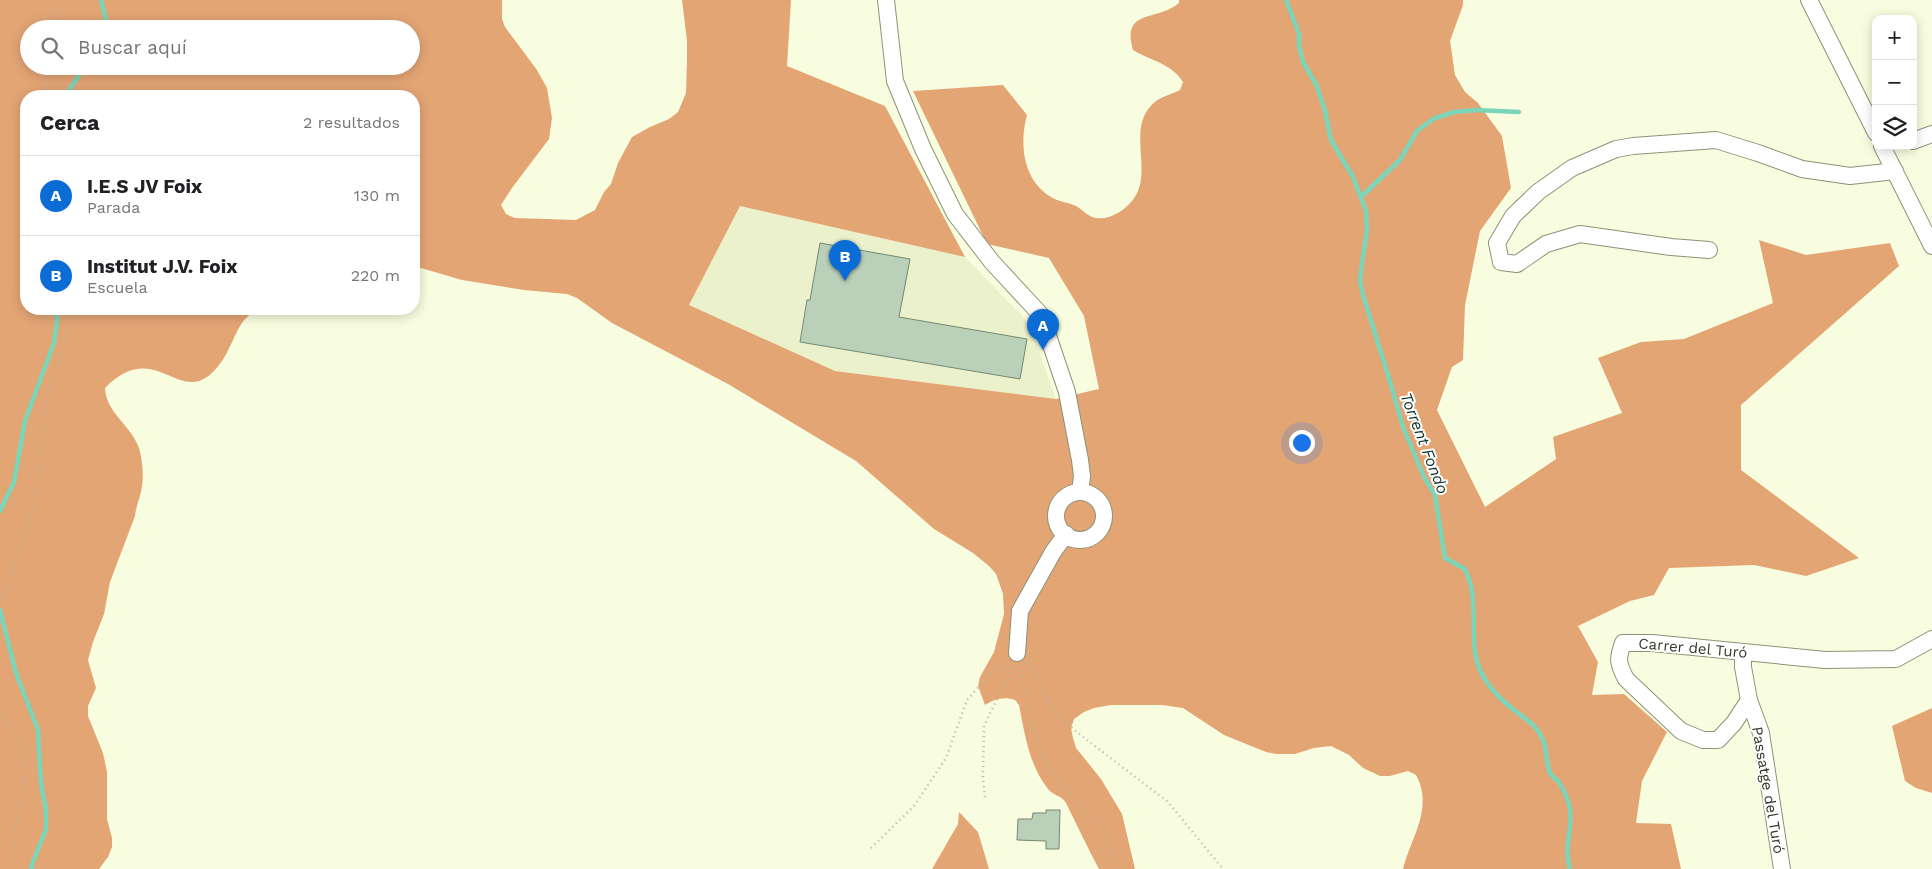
<!DOCTYPE html>
<html lang="es">
<head>
<meta charset="utf-8">
<style>
  body { margin:0; font-family:"Work Sans",sans-serif; background:#f2f2f2; color:#202124 }
  .controls { position:absolute; right:15px; top:15px; display:grid; overflow:hidden; border-radius:10px; box-shadow:0 2px 12px #0003 }
  .controls button { width:45px; height:45px; display:grid; place-items:center; padding:0; border:0; border-bottom:1px solid #e0e0e0; background:#fff; color:#202124; font:25px sans-serif }
  .you { position:absolute; left:1301px; top:442px; width:18px; height:18px; margin:-12px; border:4px solid #fff; border-radius:50%; background:#1a73e8; box-shadow:0 0 0 8px #1a73e833 }
  .badge { display:grid; place-items:center; width:32px; height:32px; border-radius:50%; background:#0a6cd4; color:#fff; font-size:16px; font-weight:700 }
  .pin { position:absolute; translate:-50% -41px; filter:drop-shadow(0 1px 2px #0008) }
  .pin::after { content:''; position:absolute; top:26px; width:18px; height:15px; background:inherit; clip-path:polygon(0 0,100% 0,50% 100%) }
  .list { margin:0; padding:0; list-style:none }
  h2 { display:flex; justify-content:space-between; align-items:center; height:65px; margin:0; padding:0 20px; font-size:21px }
  h2 small { font-size:16px; font-weight:400; color:#757577 }
  .list li { display:grid; grid-template-columns:32px 1fr auto; gap:15px; align-items:center; box-sizing:border-box; height:80px; padding:0 20px; border-top:1px solid #e0e0e0 }
  .list b { display:block; font-size:19px; white-space:nowrap }
  .list p { margin:0; font-size:16px; white-space:nowrap; color:#757577 }
  .list em { font-size:16px; font-style:normal; color:#757577 }
  .icon { flex:none; width:28px; height:28px; fill:none; stroke:currentColor; stroke-width:2; stroke-linecap:round; stroke-linejoin:round }
  .map { position:relative; flex:none; width:1932px; height:869px; overflow:hidden }
  .search { position:absolute; background:#fff; box-shadow:0 2px 12px #0003; left:20px; top:20px; width:400px; height:55px; display:flex; align-items:center; gap:12px; box-sizing:border-box; padding:0 18px; border-radius:28px; color:#757577; font-size:19px }
  .panel { position:absolute; background:#fff; box-shadow:0 2px 12px #0003; left:20px; top:90px; width:400px; height:225px; border-radius:20px }
  .map>svg:first-child { display:block }
  .built { fill:#ebf1cb }
  .forest { fill:#e4a575; fill-rule:evenodd }
  .lines { fill:none; stroke-linecap:round; stroke-linejoin:round }
  .stream { stroke:#7bd5b9; stroke-width:4.5 }
  .building { fill:#bbd0b9; stroke:#748872 }
  .minor-casing { stroke:#8d9276; stroke-width:18 }
  .path { stroke:#b2b69e; stroke-width:2.5; stroke-dasharray:1 4; stroke-linecap:butt }
  .minor { stroke:#fff; stroke-width:16 }
  .labels { text-anchor:middle; stroke-width:4; stroke-linejoin:round; paint-order:stroke }
  .street-label { font-size:15px; fill:#34362a; stroke:#fff }
  .water-label { font-size:16px; font-style:italic; fill:#053126; stroke:#fff }
</style>
</head>
<body>
<div class="map">
<svg width="1932" height="869" viewBox="0 0 1932 869">
  <rect width="100%" height="100%" fill="#f8fddf"/>
  <polygon class="built" points="740,206 965,257 1029,323 1056,399 835,371 689,305"/>
  <g class="forest">
    <path d="M 0,0 L 502,0 L 502,19 L 505,27 L 537,70 L 547,88 L 552,118 L 549,139 L 512,188 L 501,205 L 506,214 L 515,218 L 576,220 L 595,210 L 604,192 L 611,184 L 618,163 L 632,137 L 650,127 L 669,119 L 678,112 L 686,93 L 687,61 L 687,41 L 682,0 L 791,0 L 787,66 L 885,106 L 965,257 L 740,206 L 689,305 L 835,371 L 1056,399 L 1099,389 L 1084,316 L 1049,258 L 987,244 L 913,91 L 1003,85 L 1027,115 C 1019,144 1023,180 1051,197 C 1059,202 1068,202 1076,206 C 1081,209 1086,214 1092,217 C 1106,222 1123,212 1132,201 C 1156,172 1123,127 1156,101 C 1163,96 1172,94 1180,90 L 1183,82 C 1171,63 1151,61 1133,50 C 1121,8 1157,22 1179,3 L 1179,0 L 1463,0 L 1463,5 L 1450,41 L 1455,75 L 1465,92 L 1478,103 L 1502,136 L 1511,188 L 1480,231 L 1465,305 L 1463,360 L 1452,367 L 1437,410 L 1485,507 L 1556,459 L 1553,437 L 1622,413 L 1598,358 L 1641,342 L 1684,339 L 1773,303 L 1759,240 L 1806,255 L 1890,243 L 1899,266 L 1741,405 L 1741,470 L 1859,558 L 1806,576 L 1754,565 L 1669,568 L 1654,595 L 1630,601 L 1578,626 L 1598,662 L 1592,695 L 1624,694 L 1667,732 L 1642,781 L 1636,823 L 1671,824 L 1681,869 L 1403,869 C 1411,837 1434,808 1416,775 L 1408,771 L 1390,776 L 1380,776 L 1363,768 L 1349,755 L 1331,746 L 1314,748 L 1295,754 L 1276,754 L 1266,752 L 1224,735 L 1183,708 L 1162,705 L 1111,705 L 1094,708 L 1084,712 L 1074,719 L 1071,728 L 1073,738 L 1076,748 L 1101,779 L 1122,814 L 1135,869 L 1099,869 C 1087,847 1077,825 1066,803 C 1063,796 1052,795 1048,789 C 1029,765 1025,735 1019,705 L 1015,700 C 1004,696 994,699 985,705 L 978,686 L 980,677 L 994,652 L 1004,614 L 1003,594 L 996,574 L 989,566 L 973,553 L 934,529 L 856,461 L 728,384 L 612,323 L 577,298 L 567,294 L 524,290 L 462,280 L 414,266 L 414,96 L 26,96 L 26,309 L 256,309 C 251,314 244,319 240,326 C 230,344 225,364 207,377 C 176,399 152,340 105,388 C 106,413 131,425 139,448 C 142,458 144,475 142,486 C 141,496 136,505 135,516 L 110,582 L 104,614 L 93,642 L 88,660 L 96,688 L 88,706 L 88,716 L 103,753 L 107,772 L 107,819 L 112,838 L 112,847 L 108,857 L 99,869 L 0,869 ZM 29,29 L 411,29 L 411,66 L 29,66 Z"/>
    <polygon points="1932,708 1932,793 1916,788 1905,781 1892,726"/>
    <polygon points="959,812 978,832 989,869 932,869 958,824"/>
  </g>
  <g class="lines">
    <g class="stream">
      <polyline points="101,0 108,29"/>
      <path d="M 1286,0 L 1299,34 L 1299,46 L 1303,62 L 1317,86 L 1325,111 L 1331,140 L 1353,177 L 1366,211 L 1367,230 L 1362,263 L 1360,281 L 1363,295 L 1391,385 L 1403,427 L 1424,477 L 1435,495 L 1445,558 L 1465,569 C 1470,580 1473,590 1473,602 C 1475,624 1471,650 1480,670 C 1487,686 1500,699 1514,710 C 1524,718 1535,724 1541,736 C 1548,747 1545,761 1550,773 C 1551,776 1555,778 1558,781 C 1563,788 1568,799 1570,809 C 1573,829 1563,847 1570,869"/>
      <polyline points="65,96 85,66"/>
      <polyline points="1362,196 1400,160 1417,131 1433,119 1454,112 1475,110 1519,112"/>
      <polyline points="0,511 14,482 25,421 54,343 57,322 57,309"/>
      <polyline points="0,610 16,673 38,730 40,770 42,790 46,809 46,829 31,867 32,869"/>
    </g>
  </g>
  <g class="building">
    <polygon points="820,243 910,259 899,317 1027,339 1020,379 800,342 807,300 810,300"/>
    <polygon points="1046,810 1060,810 1059,849 1046,849 1046,841 1017,840 1018,819 1032,819 1033,813 1046,813"/>
  </g>
  <g class="lines">
    <g class="minor-casing">
      <g id="minor">
        <polyline points="886,0 895,81 923,149 955,214 992,262 1041,315 1067,392 1080,460 1082,476 1080,492"/>
        <polyline points="1809,0 1876,133"/>
        <polyline points="1913,141 1932,134"/>
        <polyline points="1882,146 1932,246"/>
        <polyline points="1709,250 1671,247 1580,234 1546,244 1517,264 1501,262 1497,243 1513,216 1538,192 1572,168 1616,149 1633,146 1716,140 1758,153 1802,169 1850,176 1895,171"/>
        <circle cx="1080" cy="516" r="24"/>
        <polyline points="1743,652 1743,667 1749,700 1761,733 1782,869"/>
        <polyline points="1017,653 1020,611 1053,552 1066,534"/>
        <path d="M 1749,700 L 1734,723 L 1718,740 L 1703,740 L 1681,731 L 1626,679 C 1618,664 1617,659 1623,643 L 1652,643 L 1825,660 L 1896,659 L 1932,639"/>
      </g>
    </g>
    <g class="path">
      <polyline points="53,29 54,0"/>
      <polyline points="45,96 49,66"/>
      <polyline points="0,609 35,506 36,489 41,470 44,415 47,397 64,347 70,309"/>
      <polyline points="1027,663 1035,671 1053,712 1083,737 1168,802 1223,869"/>
      <polyline points="1020,666 1033,724 1049,770 1105,831 1117,869"/>
      <polyline points="0,715 16,734 26,752 26,768 14,837 16,869"/>
      <polyline points="985,797 983,778 984,726 1006,681 1012,666"/>
      <polyline points="871,848 914,806 946,758 967,700 992,672 1006,661"/>
    </g>
    <use href="#minor" class="minor"/>
  </g>
  <g class="labels">
    <g class="street-label">
      <text transform="translate(1693 648) rotate(5)" y="5">Carrer del Turó</text>
      <text transform="translate(1768 790) rotate(80)" y="5">Passatge del Turó</text>
    </g>
    <g class="water-label">
      <text transform="translate(1425 443) rotate(69)" y="6">Torrent Fondo</text>
    </g>
  </g>
</svg>
<div class="controls">
<button>+</button>
<button>−</button>
<button><svg class="icon" aria-label="layers" viewBox="0 0 24 24"><path d="M12 4l9 5-9 5-9-5zM3 14l9 5 9-5"/></svg></button>
</div>
<div class="you"></div>
<div class="pin badge" style="left:1043px;top:350px">A</div>
<div class="pin badge" style="left:845px;top:281px">B</div>
<div class="search"><svg class="icon" aria-label="search" viewBox="0 0 24 24"><circle cx="10" cy="10" r="6"/><path d="M15 15l6 6"/></svg>Buscar aquí</div>
<section class="panel">
<h2>Cerca<small>2 resultados</small></h2>
<ul class="list">
<li><span class="badge">A</span><div><b>I.E.S JV Foix</b><p>Parada</p></div><em>130 m</em></li>
<li><span class="badge">B</span><div><b>Institut J.V. Foix</b><p>Escuela</p></div><em>220 m</em></li>
</ul>
</section>
</div>
</body>
</html>
